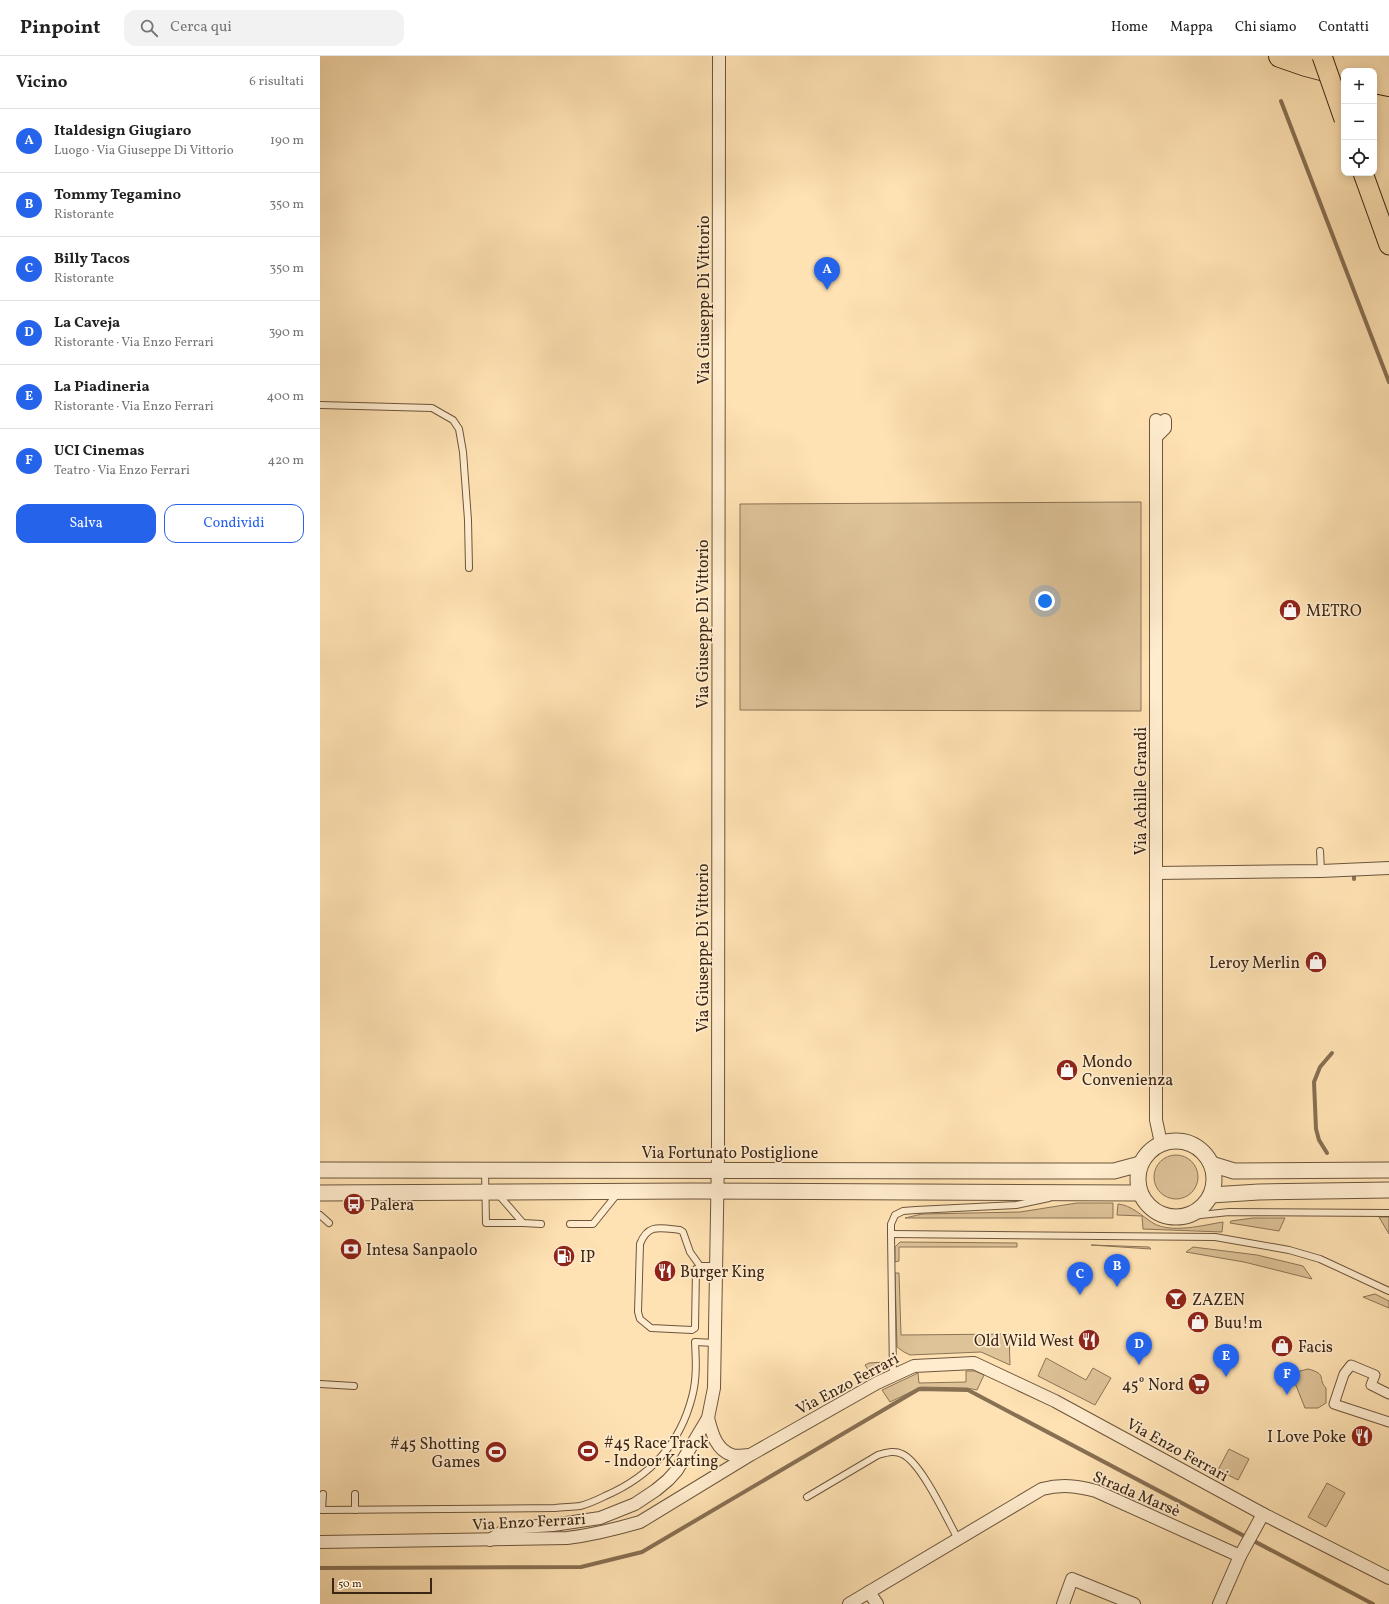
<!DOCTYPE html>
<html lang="it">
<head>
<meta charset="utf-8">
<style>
  body { margin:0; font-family:Vollkorn,serif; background:#f2f2f2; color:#222 }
  .controls { position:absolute; right:12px; top:12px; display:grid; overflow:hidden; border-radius:8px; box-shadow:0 2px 10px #0003 }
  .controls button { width:36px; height:36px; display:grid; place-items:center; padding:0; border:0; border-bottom:1px solid #e0e0e0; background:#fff; color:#222; font:20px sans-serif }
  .scale { position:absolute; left:12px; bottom:10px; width:100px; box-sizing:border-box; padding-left:4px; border:2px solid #3b2614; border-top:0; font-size:11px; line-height:14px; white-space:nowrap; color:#3b2614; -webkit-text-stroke:3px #ffecce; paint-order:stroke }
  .you { position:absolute; left:725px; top:545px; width:14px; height:14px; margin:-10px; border:3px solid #fff; border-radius:50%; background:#1a73e8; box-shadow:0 0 0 6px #1a73e833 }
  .badge { display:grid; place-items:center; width:26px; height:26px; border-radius:50%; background:#2563eb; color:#fff; font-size:13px; font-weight:700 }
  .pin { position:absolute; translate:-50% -33px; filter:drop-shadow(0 1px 2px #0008) }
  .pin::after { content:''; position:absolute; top:21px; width:14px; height:12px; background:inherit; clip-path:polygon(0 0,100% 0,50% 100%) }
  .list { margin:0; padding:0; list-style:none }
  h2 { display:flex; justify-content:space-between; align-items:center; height:52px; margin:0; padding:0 16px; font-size:17px }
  h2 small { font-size:13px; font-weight:400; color:#767676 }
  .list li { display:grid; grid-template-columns:26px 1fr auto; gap:12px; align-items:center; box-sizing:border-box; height:64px; padding:0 16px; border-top:1px solid #e0e0e0 }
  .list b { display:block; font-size:15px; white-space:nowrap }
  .list p { margin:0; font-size:13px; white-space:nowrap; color:#767676 }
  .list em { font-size:13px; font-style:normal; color:#767676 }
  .actions { display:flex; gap:8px; padding:12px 16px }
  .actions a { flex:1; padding:9px 0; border:1px solid #2563eb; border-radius:12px; text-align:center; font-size:14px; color:#2563eb }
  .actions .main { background:#2563eb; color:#fff }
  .icon { flex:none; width:22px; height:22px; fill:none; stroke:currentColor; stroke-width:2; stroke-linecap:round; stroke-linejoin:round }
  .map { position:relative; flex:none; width:1069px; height:1548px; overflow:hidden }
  header { display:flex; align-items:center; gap:24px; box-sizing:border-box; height:56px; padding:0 20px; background:#fff; border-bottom:1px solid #e0e0e0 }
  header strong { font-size:19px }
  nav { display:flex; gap:22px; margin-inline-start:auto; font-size:14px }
  .search { width:280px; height:36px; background:#f2f2f2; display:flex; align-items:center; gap:10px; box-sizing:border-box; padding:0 14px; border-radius:12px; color:#767676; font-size:15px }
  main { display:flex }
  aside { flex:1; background:#fff }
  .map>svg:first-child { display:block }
  .green { fill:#dec298; stroke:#8c7456 }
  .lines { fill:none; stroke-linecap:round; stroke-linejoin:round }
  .stream { stroke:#887053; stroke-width:4 }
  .service-casing { stroke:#6c553c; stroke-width:8 }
  .pedestrian-casing { stroke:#6c553c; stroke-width:11 }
  .minor-casing { stroke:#6c553c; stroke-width:14 }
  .tertiary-casing { stroke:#6c553c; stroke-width:17 }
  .primary-casing { stroke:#3b2614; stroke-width:21 }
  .motorway-casing { stroke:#3b2614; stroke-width:24 }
  .service { stroke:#ffecce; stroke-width:6 }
  .pedestrian { stroke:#ffecce; stroke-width:9 }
  .minor { stroke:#ffecce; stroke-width:12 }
  .tertiary { stroke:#ffecce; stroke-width:15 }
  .primary { stroke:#ffe2b3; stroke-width:19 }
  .motorway { stroke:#ffe2b3; stroke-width:22 }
  .primary-bridge-casing { stroke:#3b2614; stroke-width:21; stroke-linecap:butt }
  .primary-bridge { stroke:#ffe2b3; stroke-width:19 }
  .labels { text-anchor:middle; stroke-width:3.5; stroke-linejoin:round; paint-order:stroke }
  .street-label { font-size:16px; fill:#3b2614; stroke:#ffecce }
  .poi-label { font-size:16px; fill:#3b2614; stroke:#ffecce; text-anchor:start }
</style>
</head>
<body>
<header>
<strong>Pinpoint</strong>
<div class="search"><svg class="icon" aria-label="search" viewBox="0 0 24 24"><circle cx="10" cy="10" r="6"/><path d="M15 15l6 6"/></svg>Cerca qui</div>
<nav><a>Home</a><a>Mappa</a><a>Chi siamo</a><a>Contatti</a></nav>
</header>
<main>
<aside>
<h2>Vicino<small>6 risultati</small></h2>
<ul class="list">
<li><span class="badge">A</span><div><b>Italdesign Giugiaro</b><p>Luogo · Via Giuseppe Di Vittorio</p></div><em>190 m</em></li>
<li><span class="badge">B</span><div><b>Tommy Tegamino</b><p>Ristorante</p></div><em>350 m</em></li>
<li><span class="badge">C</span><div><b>Billy Tacos</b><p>Ristorante</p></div><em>350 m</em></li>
<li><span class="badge">D</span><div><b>La Caveja</b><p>Ristorante · Via Enzo Ferrari</p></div><em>390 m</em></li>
<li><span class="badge">E</span><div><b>La Piadineria</b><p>Ristorante · Via Enzo Ferrari</p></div><em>400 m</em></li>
<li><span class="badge">F</span><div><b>UCI Cinemas</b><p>Teatro · Via Enzo Ferrari</p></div><em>420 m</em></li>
</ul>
<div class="actions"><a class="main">Salva</a><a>Condividi</a></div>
</aside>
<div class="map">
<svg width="1069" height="1548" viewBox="0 0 1069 1548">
  <rect width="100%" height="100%" fill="#ffe2b3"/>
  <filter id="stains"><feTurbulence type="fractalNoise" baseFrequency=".005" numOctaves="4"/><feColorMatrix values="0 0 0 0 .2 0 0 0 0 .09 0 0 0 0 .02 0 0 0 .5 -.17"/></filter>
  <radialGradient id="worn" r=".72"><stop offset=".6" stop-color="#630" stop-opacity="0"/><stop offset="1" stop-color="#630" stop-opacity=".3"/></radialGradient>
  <g class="green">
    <polygon points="821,446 821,655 420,654 420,448"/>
    <circle cx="856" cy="1121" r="22"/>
    <polygon points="757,1147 793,1147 793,1162 585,1162 602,1158 700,1156"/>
    <path d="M 798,1148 C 811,1149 822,1160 833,1167 C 851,1178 884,1169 903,1166 L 902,1176 L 823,1173 L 822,1160 L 797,1159 Z"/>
    <polygon points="1059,1161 1069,1161 1069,1178"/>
    <polygon points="933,1162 965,1162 959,1175 910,1167 911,1165"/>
    <polygon points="580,1186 697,1187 697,1191 579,1191 579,1205 575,1206 575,1191"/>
    <polygon points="771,1189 829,1191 831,1193"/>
    <polygon points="873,1191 937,1199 983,1210 992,1223 924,1206 866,1196"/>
    <polygon points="575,1217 579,1217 581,1279 689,1278 690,1309 661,1296 590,1299 584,1296 577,1291"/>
    <polygon points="1055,1238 1069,1245 1069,1252 1043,1241"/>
    <polygon points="726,1302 766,1324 773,1312 791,1322 775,1349 718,1320"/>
    <polygon points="565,1306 550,1317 545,1309 549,1307"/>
    <path d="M 988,1313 C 1008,1318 997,1323 1006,1332 L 1006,1347 L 998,1352 L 985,1352 L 975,1327 L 976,1320 L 980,1315 Z"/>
    <polygon points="646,1315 655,1315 664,1319 657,1334 647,1332 601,1331 570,1346 562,1334 598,1317 599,1327 646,1326"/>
    <polygon points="909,1393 929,1403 918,1424 898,1414"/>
    <polygon points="1007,1427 1025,1437 1006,1471 988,1461"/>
  </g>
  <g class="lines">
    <g class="stream">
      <polyline points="961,45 1069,326"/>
      <polyline points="1034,823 1034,815"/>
      <polyline points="1007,1097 999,1084 996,1073 994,1026 1000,1011 1012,997"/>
      <polyline points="0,1512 261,1511 322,1496 599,1333 648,1334 1053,1548"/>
    </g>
    <g class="service-casing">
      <g id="service">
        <polyline points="0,349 112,352 133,364 139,373 143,396 148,464 149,512"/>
        <polyline points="1000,795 1001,815"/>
        <polyline points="165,1114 166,1167 203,1167"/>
        <polyline points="177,1137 203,1167 221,1168"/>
        <polyline points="0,1159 9,1167"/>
        <polyline points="862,1161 909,1156 1069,1157"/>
        <polyline points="250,1168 273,1168 298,1137"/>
        <polyline points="571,1178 895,1181 969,1194 1000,1203 1069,1235"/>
        <path d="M 376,1213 L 375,1272 L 372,1274 L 331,1272 L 320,1263 L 318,1256 L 320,1188 C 328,1167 341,1172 360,1174 L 363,1176 L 370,1196 L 380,1210 L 395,1210"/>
        <polyline points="573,1319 571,1178 571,1168 575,1159 583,1155 596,1154 696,1149 729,1142"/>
        <polyline points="0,1328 34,1330"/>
        <path d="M 3,1438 L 2,1454 L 235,1452 C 243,1451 252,1451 260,1450 C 268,1448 277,1444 285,1440 C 329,1421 360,1388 372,1341 C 377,1323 376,1304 375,1286 L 395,1287"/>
        <polyline points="35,1438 35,1454"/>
        <path d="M 487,1441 L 558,1399 C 566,1397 574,1394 582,1398 C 601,1406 627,1463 638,1483"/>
      </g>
    </g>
    <g class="pedestrian-casing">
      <polyline id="pedestrian" points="1069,1338 1051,1329 1055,1319 1031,1309 1024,1318 1014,1348 1069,1366"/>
    </g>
    <g class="minor-casing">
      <g id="minor">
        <polyline points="836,364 836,1064 841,1087"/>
        <polyline points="836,381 845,372 845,364"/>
        <polyline points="836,817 1001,815 1069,812"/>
        <path d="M 388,1362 C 392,1377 396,1394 412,1399 C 417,1401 424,1399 429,1399"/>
        <polyline points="170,1484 188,1472 233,1469 280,1462 315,1448 336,1434 348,1424 357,1414 388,1362 394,1332 398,1100 399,0"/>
        <path d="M 0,1486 L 247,1482 C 272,1479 296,1473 320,1466 L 430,1399 L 557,1327 L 594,1310 L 654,1307 L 735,1345 L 943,1458 L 1069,1522"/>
        <polyline points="549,1536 557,1548"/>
        <path d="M 529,1548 L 722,1433 C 742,1428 757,1430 776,1435 L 920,1500"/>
        <polyline points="743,1548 752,1523 814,1548"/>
        <polyline points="899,1548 920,1500 943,1458"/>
      </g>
    </g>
    <g class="tertiary-casing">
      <g id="tertiary">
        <circle cx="856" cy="1123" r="38"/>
        <polyline points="891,1108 914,1115 1069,1114"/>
        <polyline points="0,1114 794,1115 820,1108"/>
        <polyline points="0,1137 370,1135 820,1137"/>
        <polyline points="891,1139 939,1136 1069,1134"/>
      </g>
    </g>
    <g class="primary-casing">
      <polyline id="primary" points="1043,117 1069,189"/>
    </g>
    <g class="motorway-casing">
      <g id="motorway">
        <polyline points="960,0 986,9 1024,19"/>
        <polyline points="1024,0 1069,8"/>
        <polyline points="1054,26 1069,29"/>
      </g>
    </g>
    <use href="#service" class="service"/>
    <use href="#pedestrian" class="pedestrian"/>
    <use href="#minor" class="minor"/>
    <use href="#tertiary" class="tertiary"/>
    <use href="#primary" class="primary"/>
    <use href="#motorway" class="motorway"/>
    <g class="primary-bridge-casing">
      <polyline id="primary-bridge" points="1002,0 1024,63"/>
    </g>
    <use href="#primary-bridge" class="primary-bridge"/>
  </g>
  <defs>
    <g id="shop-disc" transform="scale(1.15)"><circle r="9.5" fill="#8f2418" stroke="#ffecce"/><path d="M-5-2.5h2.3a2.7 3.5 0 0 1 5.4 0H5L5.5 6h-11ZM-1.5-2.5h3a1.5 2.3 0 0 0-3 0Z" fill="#fff"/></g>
    <g id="bus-disc" transform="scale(1.15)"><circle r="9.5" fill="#8f2418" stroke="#ffecce"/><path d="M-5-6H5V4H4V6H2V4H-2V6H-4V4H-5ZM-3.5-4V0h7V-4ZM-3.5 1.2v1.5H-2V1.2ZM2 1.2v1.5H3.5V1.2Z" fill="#fff"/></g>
    <g id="bank-disc" transform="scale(1.15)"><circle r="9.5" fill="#8f2418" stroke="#ffecce"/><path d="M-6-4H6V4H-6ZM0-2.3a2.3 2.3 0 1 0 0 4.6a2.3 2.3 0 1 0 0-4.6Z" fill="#fff"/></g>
    <g id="fuel-disc" transform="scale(1.15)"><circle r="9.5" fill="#8f2418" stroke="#ffecce"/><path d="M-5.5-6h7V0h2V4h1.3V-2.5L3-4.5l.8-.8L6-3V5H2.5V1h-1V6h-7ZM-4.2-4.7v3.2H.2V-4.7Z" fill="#fff"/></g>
    <g id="restaurant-disc" transform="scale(1.15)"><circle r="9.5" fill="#8f2418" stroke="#ffecce"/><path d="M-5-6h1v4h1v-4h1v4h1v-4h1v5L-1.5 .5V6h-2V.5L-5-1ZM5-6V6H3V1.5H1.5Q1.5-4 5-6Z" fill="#fff"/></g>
    <g id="bar-disc" transform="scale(1.15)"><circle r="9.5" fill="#8f2418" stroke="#ffecce"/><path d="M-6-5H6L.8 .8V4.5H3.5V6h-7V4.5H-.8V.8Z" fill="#fff"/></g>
    <g id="supermarket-disc" transform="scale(1.15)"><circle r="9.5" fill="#8f2418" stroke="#ffecce"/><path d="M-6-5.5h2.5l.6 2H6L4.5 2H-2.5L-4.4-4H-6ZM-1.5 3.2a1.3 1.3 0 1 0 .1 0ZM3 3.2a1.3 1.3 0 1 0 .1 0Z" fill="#fff"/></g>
    <g id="stadium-disc" transform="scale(1.15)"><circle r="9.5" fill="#8f2418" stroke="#ffecce"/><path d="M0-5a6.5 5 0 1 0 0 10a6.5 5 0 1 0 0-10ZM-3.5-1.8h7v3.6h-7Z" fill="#fff"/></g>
  </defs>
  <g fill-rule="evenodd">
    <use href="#shop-disc" x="970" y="554"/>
    <use href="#shop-disc" x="996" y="906"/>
    <use href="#shop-disc" x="747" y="1014"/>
    <use href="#bus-disc" x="34" y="1148"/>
    <use href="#bank-disc" x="31" y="1193"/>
    <use href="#fuel-disc" x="244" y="1200"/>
    <use href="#restaurant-disc" x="345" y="1215"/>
    <use href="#bar-disc" x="856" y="1243"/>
    <use href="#shop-disc" x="878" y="1266"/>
    <use href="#restaurant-disc" x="769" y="1284"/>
    <use href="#shop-disc" x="962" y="1290"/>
    <use href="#supermarket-disc" x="879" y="1328"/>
    <use href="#restaurant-disc" x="1042" y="1380"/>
    <use href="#stadium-disc" x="268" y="1395"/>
    <use href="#stadium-disc" x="176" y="1396"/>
  </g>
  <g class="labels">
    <g class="street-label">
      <text transform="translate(383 244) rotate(-90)" y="6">Via Giuseppe Di Vittorio</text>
      <text transform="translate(382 568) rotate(-90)" y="6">Via Giuseppe Di Vittorio</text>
      <text transform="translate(820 735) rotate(-90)" y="6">Via Achille Grandi</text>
      <text transform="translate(382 892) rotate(-90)" y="6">Via Giuseppe Di Vittorio</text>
      <text x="410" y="1102">Via Fortunato Postiglione</text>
      <text transform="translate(527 1327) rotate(-28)" y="6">Via Enzo Ferrari</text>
      <text transform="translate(858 1393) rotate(29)" y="6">Via Enzo Ferrari</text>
      <text transform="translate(817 1437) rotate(23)" y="6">Strada Marsè</text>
      <text transform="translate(209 1465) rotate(-3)" y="6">Via Enzo Ferrari</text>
    </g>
    <g class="poi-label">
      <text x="986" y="560">METRO</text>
      <text x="980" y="912" text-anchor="end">Leroy Merlin</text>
      <text x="762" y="1011">Mondo<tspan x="762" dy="18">Convenienza</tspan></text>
      <text x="50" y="1154">Palera</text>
      <text x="46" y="1199">Intesa Sanpaolo</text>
      <text x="260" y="1206">IP</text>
      <text x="360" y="1221">Burger King</text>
      <text x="872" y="1249">ZAZEN</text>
      <text x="894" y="1272">Buu!m</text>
      <text x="754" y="1290" text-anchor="end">Old Wild West</text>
      <text x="978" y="1296">Facis</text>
      <text x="864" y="1334" text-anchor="end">45° Nord</text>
      <text x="1026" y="1386" text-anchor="end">I Love Poke</text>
      <text x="284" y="1392">#45 Race Track<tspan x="284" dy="18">- Indoor Karting</tspan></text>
      <text x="160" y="1393" text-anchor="end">#45 Shotting<tspan x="160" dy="18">Games</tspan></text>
    </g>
  </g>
  <rect width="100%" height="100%" filter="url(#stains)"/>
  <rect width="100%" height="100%" fill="url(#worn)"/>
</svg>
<div class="controls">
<button>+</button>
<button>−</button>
<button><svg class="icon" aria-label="locate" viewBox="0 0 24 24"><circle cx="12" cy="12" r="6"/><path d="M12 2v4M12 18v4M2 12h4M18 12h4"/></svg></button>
</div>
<div class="scale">50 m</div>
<div class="you"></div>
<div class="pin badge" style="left:507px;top:234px">A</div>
<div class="pin badge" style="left:797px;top:1231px">B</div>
<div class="pin badge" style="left:760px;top:1239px">C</div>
<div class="pin badge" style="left:819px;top:1309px">D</div>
<div class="pin badge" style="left:906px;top:1321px">E</div>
<div class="pin badge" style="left:967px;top:1339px">F</div>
</div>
</main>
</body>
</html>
